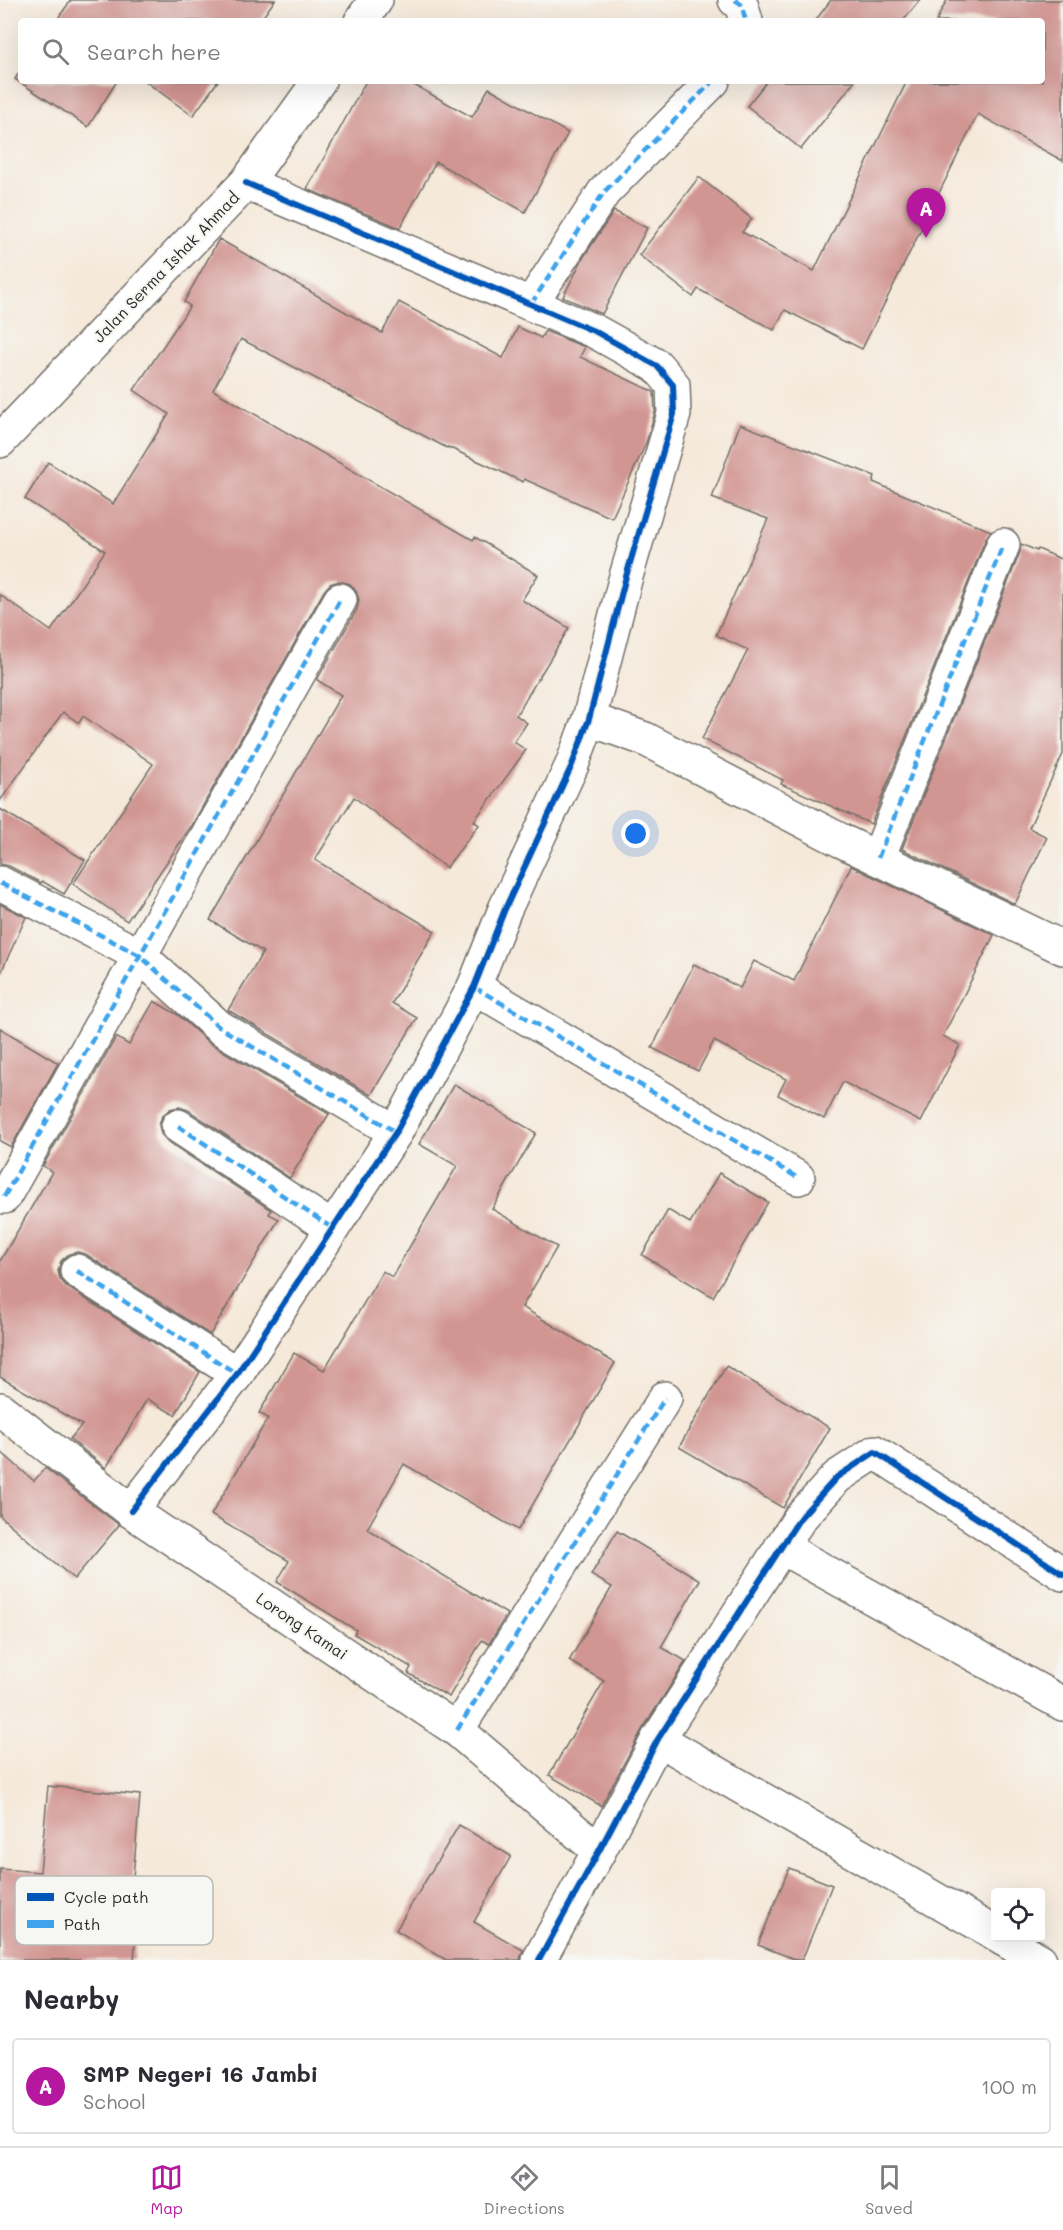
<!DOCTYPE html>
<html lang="en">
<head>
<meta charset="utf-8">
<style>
  body { margin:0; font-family:Mali,sans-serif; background:#f2f2f3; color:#2b2b33 }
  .controls { position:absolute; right:18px; bottom:18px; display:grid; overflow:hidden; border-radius:6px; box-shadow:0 6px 24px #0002 }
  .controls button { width:54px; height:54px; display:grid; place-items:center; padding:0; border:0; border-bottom:2px solid #e1e1e2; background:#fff; color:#2b2b33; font:30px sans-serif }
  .you { position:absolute; left:636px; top:834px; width:21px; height:21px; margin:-15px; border:4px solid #fff; border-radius:50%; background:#1a73e8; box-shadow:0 0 0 9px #1a73e833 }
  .badge { display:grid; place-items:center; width:39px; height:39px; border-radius:50%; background:#b5179e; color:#fff; font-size:20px; font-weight:700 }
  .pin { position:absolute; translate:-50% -50px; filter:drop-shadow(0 2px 3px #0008) }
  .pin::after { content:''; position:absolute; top:32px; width:21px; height:18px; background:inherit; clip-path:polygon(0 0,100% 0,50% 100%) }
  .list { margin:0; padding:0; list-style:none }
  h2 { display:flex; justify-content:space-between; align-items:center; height:78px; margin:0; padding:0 24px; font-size:26px }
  h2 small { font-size:20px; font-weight:400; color:#7c7c81 }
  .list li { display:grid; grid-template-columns:39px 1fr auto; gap:18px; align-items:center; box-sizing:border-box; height:96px; margin:0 12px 12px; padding:0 12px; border:2px solid #e1e1e2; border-radius:6px }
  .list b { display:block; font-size:22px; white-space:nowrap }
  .list p { margin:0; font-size:20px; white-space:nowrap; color:#7c7c81 }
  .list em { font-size:20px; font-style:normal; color:#7c7c81 }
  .icon { flex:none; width:33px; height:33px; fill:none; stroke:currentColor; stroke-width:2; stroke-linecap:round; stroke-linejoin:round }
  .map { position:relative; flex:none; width:1063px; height:1960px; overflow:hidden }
  .search { position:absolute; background:#fff; box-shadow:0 6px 24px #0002; left:18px; right:18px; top:18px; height:66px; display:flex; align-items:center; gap:15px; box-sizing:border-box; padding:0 21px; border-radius:6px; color:#7c7c81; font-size:22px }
  .sheet { height:186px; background:#fff }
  nav { display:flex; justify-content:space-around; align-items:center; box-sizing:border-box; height:84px; border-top:2px solid #e1e1e2; background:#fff; font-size:16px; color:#7c7c81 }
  nav a { display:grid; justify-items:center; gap:3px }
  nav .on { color:#b5179e }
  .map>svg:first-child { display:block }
  .building { fill:#d19592 }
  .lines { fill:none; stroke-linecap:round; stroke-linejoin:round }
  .minor-casing { stroke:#726e68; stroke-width:36 }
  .minor { stroke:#fff; stroke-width:33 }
  .quiet { stroke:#3ea3eb; stroke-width:4.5; stroke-dasharray:9 4.5; stroke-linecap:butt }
  .cycleway-casing { stroke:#f6f6f2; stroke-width:10 }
  .cycleway { stroke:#0057b8; stroke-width:6 }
  .labels { text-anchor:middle; stroke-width:4.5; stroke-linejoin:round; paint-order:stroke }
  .street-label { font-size:16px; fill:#2b2b2b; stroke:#f6f6f2 }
  .key { fill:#f6f6f2; stroke:#b9b9b6; stroke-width:1.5 }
  .key-label { font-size:16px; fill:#2b2b2b }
</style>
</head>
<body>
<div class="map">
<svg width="1063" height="1960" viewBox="0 0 1063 1960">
  <rect width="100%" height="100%" fill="#f6f6f2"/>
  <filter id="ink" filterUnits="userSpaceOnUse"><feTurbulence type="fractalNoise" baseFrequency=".0167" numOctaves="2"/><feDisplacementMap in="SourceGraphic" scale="12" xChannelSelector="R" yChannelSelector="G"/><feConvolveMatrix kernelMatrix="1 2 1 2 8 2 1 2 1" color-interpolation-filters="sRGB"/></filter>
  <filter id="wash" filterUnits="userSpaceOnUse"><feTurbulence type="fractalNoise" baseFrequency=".008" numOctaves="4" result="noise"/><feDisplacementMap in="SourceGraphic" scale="24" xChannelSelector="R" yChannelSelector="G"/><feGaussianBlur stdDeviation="1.35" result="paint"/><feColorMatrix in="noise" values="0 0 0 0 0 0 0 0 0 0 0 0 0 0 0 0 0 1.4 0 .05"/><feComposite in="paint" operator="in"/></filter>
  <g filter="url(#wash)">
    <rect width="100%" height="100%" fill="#f5e9da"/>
    <g id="blocks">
      <g class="building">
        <polygon points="71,0 275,0 260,21 56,21"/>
        <polygon points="831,0 920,0 903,21 815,21"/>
        <polygon points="947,0 1063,0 1063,161 978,114 862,349 785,310 774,330 698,289 693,297 639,255 699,177 752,219 742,232 814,271 907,81 1042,81 1042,21 936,21"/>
        <polygon points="21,70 21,81 117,81 88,127 15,79"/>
        <polygon points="145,81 218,81 193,116"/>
        <polygon points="366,81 407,81 472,117 489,88 568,133 525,212 436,162 400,228 307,189"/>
        <polygon points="767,81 855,81 801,149 747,106"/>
        <polygon points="614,211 647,228 602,314 563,297 583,258"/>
        <polygon points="219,239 382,333 399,302 503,358 518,327 541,338 545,331 585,347 580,357 654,392 655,412 646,443 612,518 524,479 523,482 448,447 447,448 241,339 213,390 473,540 475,537 538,575 522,600 569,628 516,715 527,723 514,742 526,750 474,821 479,825 446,868 354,797 315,860 435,931 392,1003 417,1018 371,1095 228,1010 263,952 210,920 341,695 317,680 357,609 359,600 356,591 350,584 339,581 330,584 324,591 192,825 127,921 73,884 153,764 83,716 79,723 63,712 0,801 0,595 51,631 105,551 25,499 48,462 113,504 169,414 134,390 190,306 184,302"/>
        <polygon points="740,424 875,476 873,482 991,531 986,538 871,824 781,784 783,780 702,739 748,650 716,635 768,519 712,498"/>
        <polygon points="1021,544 1037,551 1038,549 1063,560 1063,754 1029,828 1047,837 1015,904 902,849 1020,552"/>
        <polygon points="0,809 85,860 64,894 42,881 41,883 9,866 0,864"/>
        <polygon points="851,866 994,935 943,1036 960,1045 921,1122 843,1082 824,1119 778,1095 786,1079 714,1041 698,1071 652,1048 694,964 740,988 754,961 794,981"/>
        <polygon points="0,904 26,917 0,975"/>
        <polygon points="154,1001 178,1015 209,1043 329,1114 290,1178 188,1110 179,1107 170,1109 162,1116 159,1125 161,1134 168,1142 271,1210 269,1214 279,1219 210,1335 87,1255 78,1252 69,1254 61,1261 58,1271 60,1279 67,1287 200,1372 175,1415 147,1399 106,1468 70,1439 82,1425 0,1377 0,1261 52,1172 43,1166 116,1037 129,1045"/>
        <polygon points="0,1028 58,1063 11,1147 0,1141"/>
        <polygon points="454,1084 536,1133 492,1209 557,1247 522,1307 615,1363 518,1530 404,1464 367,1529 507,1614 489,1644 482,1640 449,1697 408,1673 411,1667 354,1634 356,1630 277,1582 289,1561 211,1515 268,1418 259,1413 294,1353 324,1370 383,1271 392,1277 457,1166 419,1144"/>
        <polygon points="719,1173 768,1202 713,1297 642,1255 668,1210 690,1223"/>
        <polygon points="726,1366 830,1428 783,1508 679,1447"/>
        <polygon points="0,1451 34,1481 45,1468 119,1525 74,1579 0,1516"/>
        <polygon points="617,1531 700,1580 661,1647 686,1661 642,1730 601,1806 549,1775 604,1681 569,1661 612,1587 591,1575"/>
        <polygon points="48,1786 140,1795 133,1878 140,1879 134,1960 0,1960 0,1869 40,1872"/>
        <polygon points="459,1825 511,1856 474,1922 523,1950 520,1960 446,1960 396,1930"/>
        <polygon points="789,1868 832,1885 802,1960 797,1960 758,1945"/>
      </g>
    </g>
  </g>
  <g filter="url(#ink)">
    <use href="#blocks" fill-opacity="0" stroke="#726e68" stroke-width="1.5"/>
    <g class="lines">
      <g class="minor-casing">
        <g id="minor">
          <polyline points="735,0 741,4 746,21"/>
          <polyline points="361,21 376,0"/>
          <polyline points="531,304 604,192 713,81"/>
          <polyline points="0,441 246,183 319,81"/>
          <polyline points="589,719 645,739 842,841 1063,948"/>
          <polyline points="878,858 1003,545"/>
          <polyline points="0,883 139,955 219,1027 396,1132"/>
          <polyline points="474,987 798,1178"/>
          <polyline points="178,1126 332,1228"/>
          <polyline points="4,1197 340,600"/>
          <polyline points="77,1271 237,1374"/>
          <polyline points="0,1409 131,1511 457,1730 599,1851"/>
          <polyline points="131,1511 237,1374 396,1132 474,987 505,909 572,765 589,719 625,580 674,414 673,385 657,366 596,332 246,183"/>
          <polyline points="781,1547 1063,1704"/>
          <polyline points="457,1730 665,1398"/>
          <polyline points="658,1739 996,1934"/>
          <polyline points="1001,1938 1040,1960"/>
          <polyline points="539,1960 599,1851 658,1739 800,1518 837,1477 875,1452 1063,1574"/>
        </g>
      </g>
      <use href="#minor" class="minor"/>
      <g class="quiet">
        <polyline points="735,0 741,4 746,21"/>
        <polyline points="531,304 604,192 713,81"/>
        <polyline points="878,858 1003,545"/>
        <polyline points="0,883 139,955 219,1027 396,1132"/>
        <polyline points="474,987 798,1178"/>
        <polyline points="178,1126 332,1228"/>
        <polyline points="4,1197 340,600"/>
        <polyline points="77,1271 237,1374"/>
        <polyline points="457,1730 665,1398"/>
      </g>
      <g class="cycleway-casing">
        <g id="cycleway">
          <polyline points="131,1511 237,1374 396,1132 474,987 505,909 572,765 589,719 625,580 674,414 673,385 657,366 596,332 246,183"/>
          <polyline points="539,1960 599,1851 658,1739 800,1518 837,1477 875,1452 1063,1574"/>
        </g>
      </g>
      <use href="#cycleway" class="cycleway"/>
    </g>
  </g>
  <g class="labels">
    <g class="street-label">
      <text transform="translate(166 267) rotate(-46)" y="6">Jalan Serma Ishak Ahmad</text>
      <text transform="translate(302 1626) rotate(34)" y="6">Lorong Kamai</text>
    </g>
  </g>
  <rect x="15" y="1876" width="198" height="69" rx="9" class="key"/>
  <rect x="27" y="1893" width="27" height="8" fill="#0057b8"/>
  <rect x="27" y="1920" width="27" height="8" fill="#3ea3eb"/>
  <g class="key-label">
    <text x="64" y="1903">Cycle path</text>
    <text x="64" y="1930">Path</text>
  </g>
</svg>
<div class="controls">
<button><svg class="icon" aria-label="locate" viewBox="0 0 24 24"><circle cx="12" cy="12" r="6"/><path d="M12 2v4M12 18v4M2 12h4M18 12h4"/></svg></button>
</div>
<div class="you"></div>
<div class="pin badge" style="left:926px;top:238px">A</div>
<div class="search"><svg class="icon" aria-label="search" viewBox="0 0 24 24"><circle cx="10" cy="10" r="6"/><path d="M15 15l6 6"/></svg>Search here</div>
</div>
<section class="sheet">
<h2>Nearby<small></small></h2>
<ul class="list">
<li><span class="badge">A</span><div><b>SMP Negeri 16 Jambi</b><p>School</p></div><em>100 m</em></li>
</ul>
</section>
<nav>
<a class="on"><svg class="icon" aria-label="map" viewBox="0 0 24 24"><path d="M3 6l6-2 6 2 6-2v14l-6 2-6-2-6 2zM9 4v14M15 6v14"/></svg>Map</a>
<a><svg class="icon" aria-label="directions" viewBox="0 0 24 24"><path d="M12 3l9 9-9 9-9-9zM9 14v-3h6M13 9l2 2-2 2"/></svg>Directions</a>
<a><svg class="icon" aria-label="saved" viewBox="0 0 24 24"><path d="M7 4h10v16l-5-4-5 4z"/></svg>Saved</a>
</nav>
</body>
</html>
